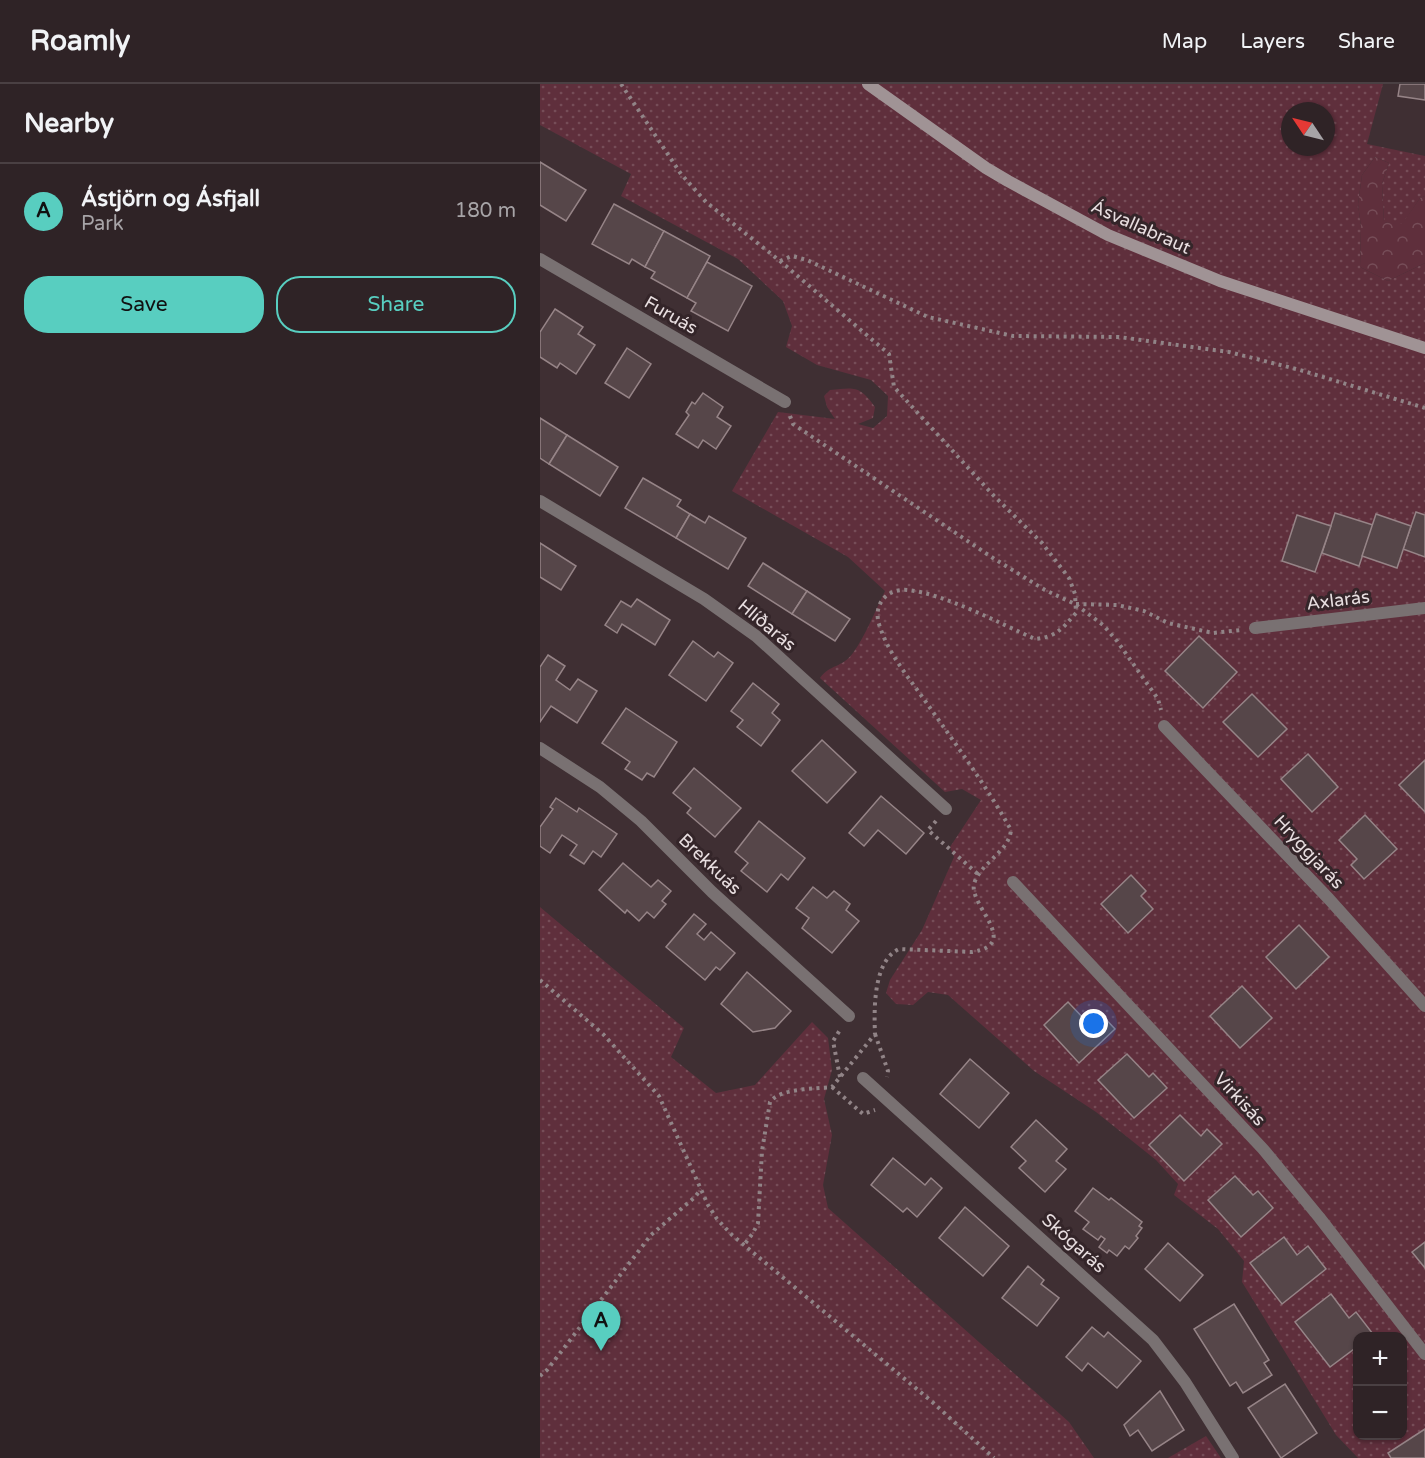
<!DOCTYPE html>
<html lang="en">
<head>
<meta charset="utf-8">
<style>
  body { margin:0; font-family:"Varela Round",sans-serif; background:#372b2e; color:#f1f3f6 }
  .controls { position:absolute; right:18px; bottom:18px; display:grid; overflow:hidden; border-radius:12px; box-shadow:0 2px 4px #0004 }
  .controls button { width:54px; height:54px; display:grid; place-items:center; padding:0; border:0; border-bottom:2px solid #4a4043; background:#2f2326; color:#f1f3f6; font:30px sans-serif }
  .compass { position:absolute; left:741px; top:18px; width:54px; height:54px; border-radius:50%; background:#2f2326; box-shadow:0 2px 4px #0004; rotate:305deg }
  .you { position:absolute; left:554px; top:940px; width:21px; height:21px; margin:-15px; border:4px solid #fff; border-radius:50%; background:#1a73e8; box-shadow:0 0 0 9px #1a73e833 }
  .badge { display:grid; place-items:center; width:39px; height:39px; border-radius:50%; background:#58cec0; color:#111; font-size:20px; font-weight:700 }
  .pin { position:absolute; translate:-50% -50px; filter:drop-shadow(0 2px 3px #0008) }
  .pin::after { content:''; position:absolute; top:32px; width:21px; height:18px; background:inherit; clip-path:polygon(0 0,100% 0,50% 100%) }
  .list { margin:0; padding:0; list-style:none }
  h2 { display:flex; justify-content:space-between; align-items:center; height:78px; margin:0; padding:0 24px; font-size:26px }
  h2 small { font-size:20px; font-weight:400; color:#a7a4a7 }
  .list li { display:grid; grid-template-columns:39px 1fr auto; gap:18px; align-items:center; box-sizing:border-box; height:96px; padding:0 24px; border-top:2px solid #4a4043 }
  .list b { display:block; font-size:22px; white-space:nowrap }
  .list p { margin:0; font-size:20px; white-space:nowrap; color:#a7a4a7 }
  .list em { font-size:20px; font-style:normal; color:#a7a4a7 }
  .actions { display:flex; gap:12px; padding:18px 24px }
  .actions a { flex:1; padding:14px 0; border:2px solid #58cec0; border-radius:24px; text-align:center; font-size:21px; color:#58cec0 }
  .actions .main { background:#58cec0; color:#111 }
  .map { position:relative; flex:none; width:885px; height:1374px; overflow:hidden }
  header { display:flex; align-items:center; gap:36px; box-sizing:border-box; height:84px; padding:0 30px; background:#2f2326; border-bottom:2px solid #4a4043 }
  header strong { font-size:28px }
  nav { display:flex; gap:33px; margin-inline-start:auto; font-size:21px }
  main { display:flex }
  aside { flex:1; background:#2f2326 }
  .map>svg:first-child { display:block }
  .green { fill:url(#green-dots); fill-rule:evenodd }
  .forest { fill:url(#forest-crowns) }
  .building { fill:#564649; stroke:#968487; stroke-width:1.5 }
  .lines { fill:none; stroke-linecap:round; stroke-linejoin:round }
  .path { stroke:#918487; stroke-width:4; stroke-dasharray:3 4.5; stroke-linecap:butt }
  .street { stroke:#797172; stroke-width:12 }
  .secondary { stroke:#a09395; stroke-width:12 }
  .labels { text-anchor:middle; stroke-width:6; stroke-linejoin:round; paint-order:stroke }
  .street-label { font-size:18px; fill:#e8dee0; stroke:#342529 }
</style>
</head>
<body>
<header>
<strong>Roamly</strong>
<nav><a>Map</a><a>Layers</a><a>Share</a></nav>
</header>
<main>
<aside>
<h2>Nearby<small></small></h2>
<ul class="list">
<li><span class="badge">A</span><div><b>Ástjörn og Ásfjall</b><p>Park</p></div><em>180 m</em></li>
</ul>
<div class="actions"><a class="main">Save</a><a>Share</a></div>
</aside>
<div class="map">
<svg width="885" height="1374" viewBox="0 0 885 1374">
  <defs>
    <pattern id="green-dots" width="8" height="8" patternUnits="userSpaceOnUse" patternTransform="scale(1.5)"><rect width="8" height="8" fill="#5f2f3c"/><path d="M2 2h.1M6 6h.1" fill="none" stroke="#764d58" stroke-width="1.8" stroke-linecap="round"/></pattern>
    <pattern id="forest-crowns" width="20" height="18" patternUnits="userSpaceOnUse" patternTransform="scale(1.5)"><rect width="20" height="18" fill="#5f2f3c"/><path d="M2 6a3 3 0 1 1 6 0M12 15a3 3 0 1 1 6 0" fill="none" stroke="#764d58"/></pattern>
  </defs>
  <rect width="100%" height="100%" fill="#3f2f33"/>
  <g class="green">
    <path d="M 0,0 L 843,0 L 827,60 L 885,72 L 885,112 L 880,114 L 862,141 L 844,138 L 842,100 L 849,79 L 835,73 L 822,91 L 818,120 L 821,143 L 820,183 L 848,197 L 885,179 L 885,1374 L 818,1374 L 796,1351 L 702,1198 L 704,1177 L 678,1145 L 634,1111 L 638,1100 L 616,1076 L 556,1028 L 494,987 L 408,911 L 388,908 L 373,921 L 356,920 L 346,909 L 350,896 L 382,846 L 414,773 L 410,763 L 441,716 L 422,705 L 405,708 L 280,594 C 290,580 302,584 313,569 C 326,551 335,527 345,507 L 308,473 L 192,407 L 238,328 L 295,335 L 287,323 L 284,312 L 290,306 C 315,304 319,301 335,323 L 333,334 L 318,340 L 333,344 L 347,332 L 348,312 L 331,296 L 277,281 L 246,263 L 252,242 L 243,217 L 198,175 L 81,112 L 91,90 L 0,41 ZM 750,27 L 786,27 L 786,63 L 750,63 ZM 818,1252 L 862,1252 L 862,1352 L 818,1352 Z"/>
    <polygon points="0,823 144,944 131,973 176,1009 215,1001 272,938 288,954 292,986 284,1015 292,1051 283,1101 288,1124 529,1338 554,1374 0,1374"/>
    <polygon points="666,1352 681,1374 628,1374"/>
  </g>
  <polygon class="forest" points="835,73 849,79 842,100 844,138 862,140 880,114 885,112 885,179 848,197 820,183 821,143 818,120 822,91"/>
  <g class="building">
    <polygon points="860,0 885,0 885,16 858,12"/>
    <polygon points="0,78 46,106 26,137 0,121"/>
    <polygon points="74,120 124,147 105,183 92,175 89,180 52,160"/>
    <polygon points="124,147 170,172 147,214 111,194 115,188 105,183"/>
    <polygon points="167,178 212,202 188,247 151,227 156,219 147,214"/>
    <polygon points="15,225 43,243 38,250 55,261 36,290 20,279 17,284 0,273 0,248"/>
    <polygon points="87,264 111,280 89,314 65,299"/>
    <polygon points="163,309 183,323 177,333 191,342 176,365 163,356 158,364 136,350 149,331 146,328 152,318 155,320"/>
    <polygon points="0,334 27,351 9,380 0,374"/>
    <polygon points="27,351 78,383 60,412 9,380"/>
    <polygon points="103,394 141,416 137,422 150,430 136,454 85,424"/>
    <polygon points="876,428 885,431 885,473 863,465"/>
    <polygon points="795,429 833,441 819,482 782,469"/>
    <polygon points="150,430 165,439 169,432 206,454 188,485 136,454"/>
    <polygon points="836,430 871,442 857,484 822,472"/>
    <polygon points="757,431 791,442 775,488 742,477"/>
    <polygon points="0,459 36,482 21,506 0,493"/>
    <polygon points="223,479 267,507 252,530 208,502"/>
    <polygon points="267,507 310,535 295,557 252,530"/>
    <polygon points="97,515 130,536 115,561 82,540 77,549 65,541 81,517 91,523"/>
    <polygon points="659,552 697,588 663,624 625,587"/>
    <polygon points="153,557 174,573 178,568 193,579 166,617 129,591"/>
    <polygon points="8,571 25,582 16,596 30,606 38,595 57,607 37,639 11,622 0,638 0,583"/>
    <polygon points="213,599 239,620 232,629 240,636 221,662 197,643 203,636 191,627"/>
    <polygon points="712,610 747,645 718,673 683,638"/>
    <polygon points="86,624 137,658 114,693 107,689 102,696 85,685 90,678 62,659"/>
    <polygon points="282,656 316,688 287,719 252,687"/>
    <polygon points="768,670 798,703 772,728 741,695"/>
    <polygon points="885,676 885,728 859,701"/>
    <polygon points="154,684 201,724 175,753 147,729 151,724 133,709"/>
    <polygon points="341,712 384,749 366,770 338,746 324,762 309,749"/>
    <polygon points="16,714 37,728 39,724 77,750 61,773 53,767 44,780 30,771 37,761 22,751 10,769 0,762 0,743 13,725 10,723"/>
    <polygon points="825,731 857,765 824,795 811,781 817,775 799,756"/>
    <polygon points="219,737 265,774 248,796 241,790 227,808 201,787 208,779 195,768"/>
    <polygon points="83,779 111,803 118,796 131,807 122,817 126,820 114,834 107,828 99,837 87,826 85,829 59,806"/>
    <polygon points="591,791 606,807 601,812 613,825 588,849 561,820"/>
    <polygon points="273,803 287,814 294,807 310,820 306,826 319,837 292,869 262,844 269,834 256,824"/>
    <polygon points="154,830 166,840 157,850 164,856 171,848 195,869 180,886 176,883 165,896 126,863"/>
    <polygon points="759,841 789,873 756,905 726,873"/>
    <polygon points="207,888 251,927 235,944 213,948 181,920"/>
    <polygon points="702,902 732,934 700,964 670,932"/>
    <polygon points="528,918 547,938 559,928 575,945 539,979 504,941"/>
    <polygon points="587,970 609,993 613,989 627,1004 594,1034 558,996"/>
    <polygon points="430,975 469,1009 439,1044 400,1010"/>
    <polygon points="640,1031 661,1052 667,1045 682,1060 644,1097 609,1061"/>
    <polygon points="496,1036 527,1065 516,1077 526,1085 505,1108 479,1084 486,1077 471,1063"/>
    <polygon points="353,1074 385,1101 391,1094 402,1104 377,1133 367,1124 363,1128 331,1101"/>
    <polygon points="695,1092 713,1111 718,1107 733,1124 701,1153 668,1116"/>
    <polygon points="553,1104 569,1116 571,1114 602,1138 599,1142 602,1144 596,1152 598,1154 589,1165 585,1162 577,1172 569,1166 567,1169 559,1163 565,1155 561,1152 558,1156 543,1145 549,1138 535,1127"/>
    <polygon points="425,1123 469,1162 443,1192 399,1154"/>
    <polygon points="744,1153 757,1171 768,1162 786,1185 742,1220 710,1179"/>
    <polygon points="885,1158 885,1184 872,1168"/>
    <polygon points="628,1159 663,1191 640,1217 605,1185"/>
    <polygon points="488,1182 504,1196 501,1200 519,1214 497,1242 462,1214"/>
    <polygon points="791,1210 809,1234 816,1228 833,1250 830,1252 818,1252 818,1262 790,1283 755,1238"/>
    <polygon points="694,1220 729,1276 724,1279 732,1291 703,1309 696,1298 690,1302 654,1245"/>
    <polygon points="552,1243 564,1253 568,1248 601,1277 577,1304 548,1279 542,1287 526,1273"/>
    <polygon points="745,1300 777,1349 741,1374 708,1324"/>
    <polygon points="620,1307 644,1346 612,1367 598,1346 590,1352 584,1341"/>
    <polygon points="885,1345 885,1374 851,1374 848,1369"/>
  </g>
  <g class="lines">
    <g class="path">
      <path d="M 81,0 L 141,90 L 166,118 L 240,177 L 349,270 L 354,303 L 454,412 L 502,459 L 529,494 L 535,510 L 536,529 C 522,545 516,553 495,555 C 459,539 405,510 368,506 C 347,504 333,520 339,540 C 348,570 370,595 388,621 C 417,662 447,703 471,746 C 469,768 440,779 434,800 C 429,822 482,860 432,868 L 359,865 C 333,877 334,926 335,950 L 292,1003 C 275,1005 240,1004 230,1018 L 222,1067 L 218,1139 L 213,1149 L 204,1161"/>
      <polyline points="240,177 252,172 267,176 388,233 473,252 579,253 689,268 760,286 885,324"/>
      <polyline points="250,332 253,340 453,474 505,506 535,520 563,541 577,557 618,615 621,626"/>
      <polyline points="536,520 577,521 604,527 628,539 673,549 701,546"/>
      <polyline points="396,737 388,746 439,791"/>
      <polyline points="0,896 63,950 119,1012 168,1121 177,1135 192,1151 390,1316 454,1374"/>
      <polyline points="335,950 348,987 347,993"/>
      <polyline points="300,993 293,957 300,946"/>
      <polyline points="292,1003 323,1030 335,1026"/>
      <polyline points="0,1292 7,1286 111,1151 155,1113 161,1105"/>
    </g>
    <g class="street">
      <polyline points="0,175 245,318"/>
      <polyline points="0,417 164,515 216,552 406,725"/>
      <polyline points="715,544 885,524"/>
      <polyline points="624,642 789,815 885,922"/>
      <polyline points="0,664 60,703 101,737 172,808 309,932"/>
      <polyline points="473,798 723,1065 779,1133 885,1270"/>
      <polyline points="323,994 613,1256 645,1298 693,1374"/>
    </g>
    <polyline class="secondary" points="328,0 446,84 468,97 568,151 680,197 885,264"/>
  </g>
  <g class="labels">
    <g class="street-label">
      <text transform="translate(601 143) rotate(24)" y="6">Ásvallabraut</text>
      <text transform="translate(131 231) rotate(30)" y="6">Furuás</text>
      <text transform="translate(798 516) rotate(-7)" y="6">Axlarás</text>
      <text transform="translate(227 541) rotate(40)" y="6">Hlíðarás</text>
      <text transform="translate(769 768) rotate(47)" y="6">Hryggjarás</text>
      <text transform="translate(170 780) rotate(44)" y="6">Brekkuás</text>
      <text transform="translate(700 1015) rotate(47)" y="6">Virkisás</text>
      <text transform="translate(534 1159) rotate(42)" y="6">Skógarás</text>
    </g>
  </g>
</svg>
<div class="controls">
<button>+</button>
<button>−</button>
</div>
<svg class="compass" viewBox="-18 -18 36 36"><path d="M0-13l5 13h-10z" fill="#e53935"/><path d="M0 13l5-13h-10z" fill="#a7a4a7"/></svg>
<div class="you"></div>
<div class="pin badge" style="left:61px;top:1267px">A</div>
</div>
</main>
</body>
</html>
